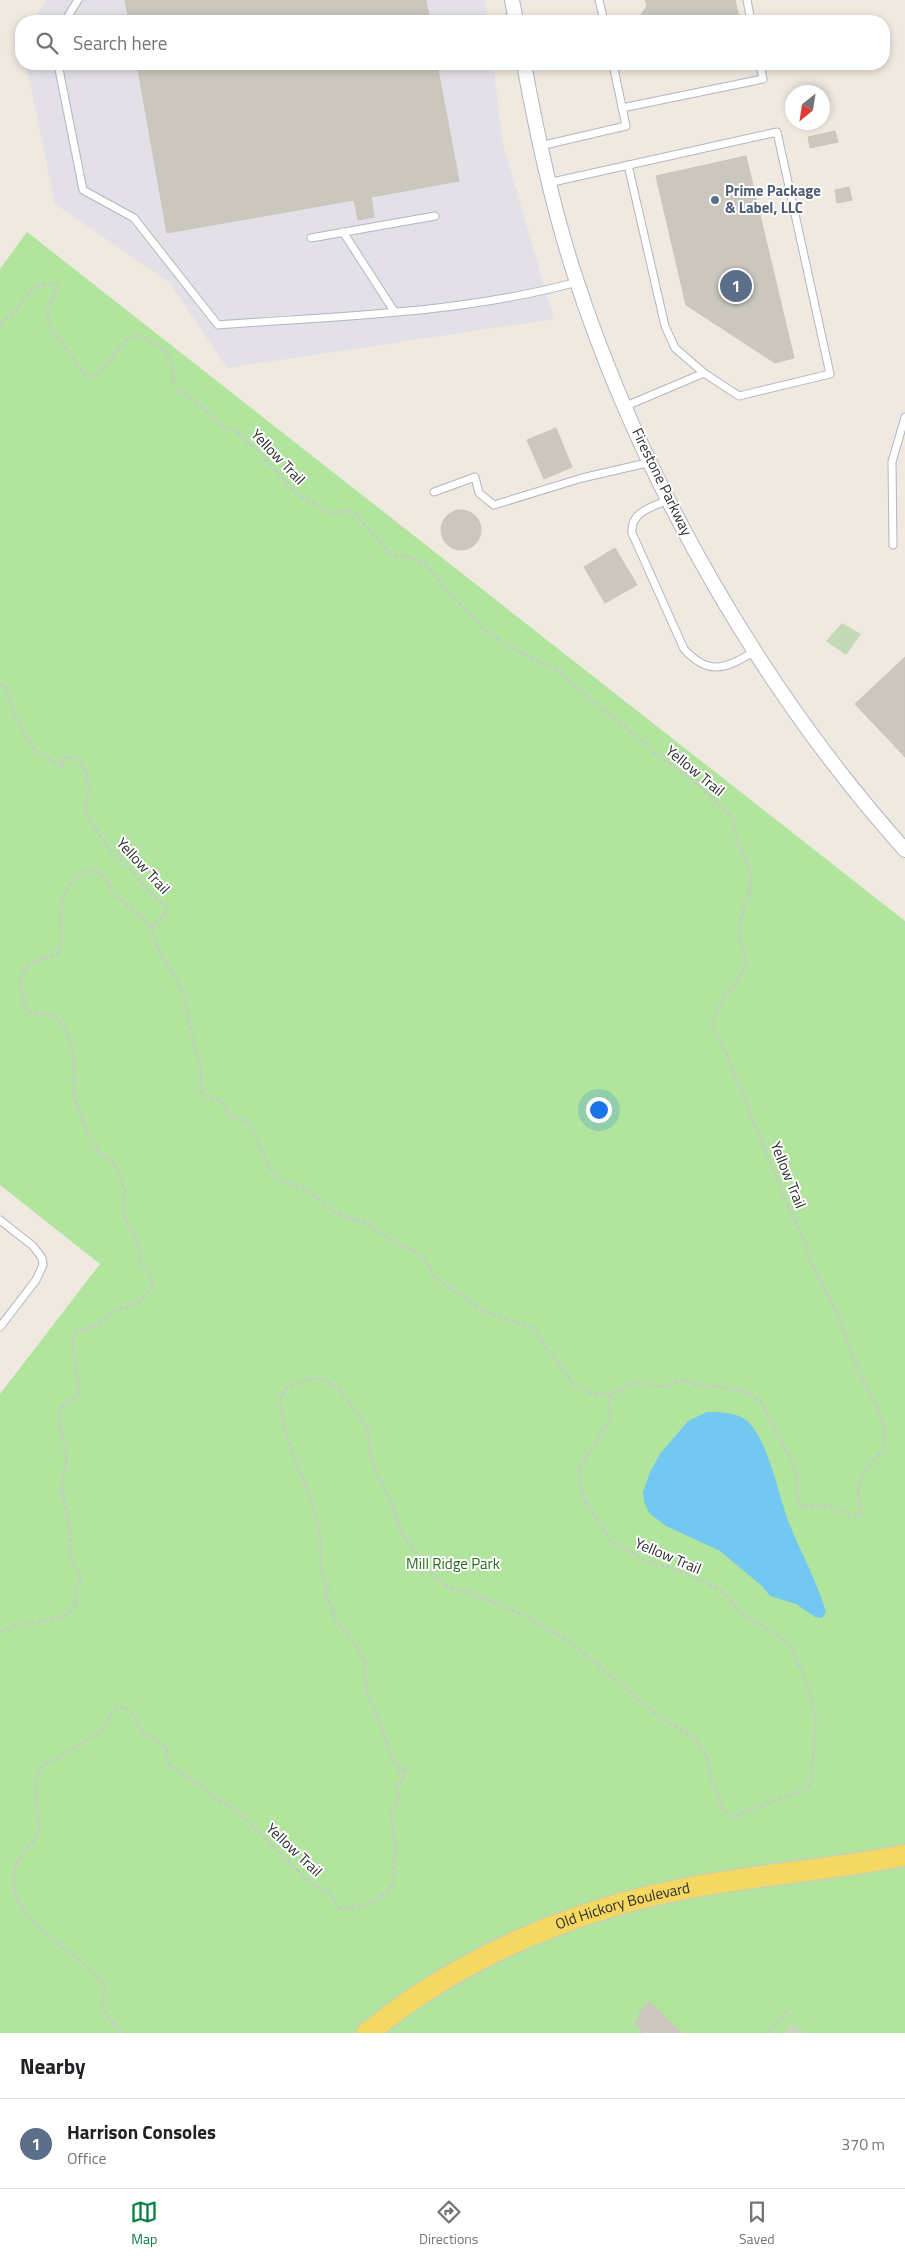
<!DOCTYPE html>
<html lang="en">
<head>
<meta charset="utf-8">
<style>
  body { margin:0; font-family:"Titillium Web",sans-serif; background:#f2f2f2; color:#202124 }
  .compass { position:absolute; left:785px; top:85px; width:45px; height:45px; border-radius:50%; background:#fff; box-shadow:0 2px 8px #0003; rotate:210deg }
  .you { position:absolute; left:598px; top:1109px; width:18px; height:18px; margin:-12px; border:4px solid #fff; border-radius:50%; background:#1a73e8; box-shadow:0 0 0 8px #1a73e833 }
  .badge { display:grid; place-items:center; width:32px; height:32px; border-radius:50%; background:#0b8043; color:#fff; font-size:16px; font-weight:700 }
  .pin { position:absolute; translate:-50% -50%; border:2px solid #fff; box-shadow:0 1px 5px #0006 }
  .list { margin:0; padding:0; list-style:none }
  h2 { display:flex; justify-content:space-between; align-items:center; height:65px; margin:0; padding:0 20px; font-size:21px }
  h2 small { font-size:16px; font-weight:400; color:#757577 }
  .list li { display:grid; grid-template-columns:32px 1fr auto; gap:15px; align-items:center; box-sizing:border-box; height:90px; padding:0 20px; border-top:1px solid #e0e0e0 }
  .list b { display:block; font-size:19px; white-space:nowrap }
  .list p { margin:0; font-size:16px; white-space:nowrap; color:#757577 }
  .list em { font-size:16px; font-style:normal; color:#757577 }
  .icon { flex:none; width:28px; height:28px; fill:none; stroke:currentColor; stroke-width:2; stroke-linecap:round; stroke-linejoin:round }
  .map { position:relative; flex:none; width:905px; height:2033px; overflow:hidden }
  .search { position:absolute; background:#fff; box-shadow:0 2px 8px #0003; left:15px; right:15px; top:15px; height:55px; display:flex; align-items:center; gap:12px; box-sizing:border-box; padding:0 18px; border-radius:20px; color:#757577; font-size:19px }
  .sheet { height:155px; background:#fff }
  nav { display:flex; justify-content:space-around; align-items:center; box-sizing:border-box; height:70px; border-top:1px solid #e0e0e0; background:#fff; font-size:14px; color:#757577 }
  nav a { display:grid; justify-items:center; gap:2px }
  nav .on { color:#0b8043 }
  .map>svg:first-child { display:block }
  .industrial { fill:#e3e0e8 }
  .green { fill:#b1e59d }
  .cemetery { fill:#c6d9b7 }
  .water { fill:#73c8f1 }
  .building { fill:#cbc7be; stroke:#cbc5b9 }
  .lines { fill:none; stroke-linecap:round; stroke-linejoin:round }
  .lane-casing { stroke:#b3b5c1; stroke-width:9 }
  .street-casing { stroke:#b3b5c1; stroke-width:16 }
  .primary-casing { stroke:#c8c8c8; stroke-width:23 }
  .path { stroke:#c8c8c8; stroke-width:2.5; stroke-dasharray:4 2.5; stroke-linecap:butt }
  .lane { stroke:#fff; stroke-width:7 }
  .street { stroke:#fff; stroke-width:14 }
  .primary { stroke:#f3d961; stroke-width:21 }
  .service-dot { fill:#5c6f8a; stroke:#fff; stroke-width:2 }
  .labels { text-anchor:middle; stroke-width:4; stroke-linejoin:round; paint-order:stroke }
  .service-label { font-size:15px; font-weight:bold; fill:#4e5e75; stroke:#fff; text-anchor:start }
  .street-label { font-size:15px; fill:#2d2d2d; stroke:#fff }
  .park-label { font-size:15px; fill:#276d1a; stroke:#fff }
</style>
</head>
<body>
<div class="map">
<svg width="905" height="2033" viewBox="0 0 905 2033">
  <rect width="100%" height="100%" fill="#efe9e0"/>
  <g class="industrial">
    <polygon points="46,0 485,0 488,21 32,21"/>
    <polygon points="26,64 493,64 503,145 554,319 227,368 170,283 55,204"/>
  </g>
  <polygon class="green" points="27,232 905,921 905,2033 0,2033 0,1394 100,1264 0,1185 0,269"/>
  <g class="cemetery">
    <polygon points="842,623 861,634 846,655 826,641"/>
    <polygon points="792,2022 806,2033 784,2033"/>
  </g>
  <path class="water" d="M 707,1412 C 720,1412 737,1412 747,1421 C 768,1439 779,1497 789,1523 C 801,1553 817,1581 826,1612 L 822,1618 L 815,1617 L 796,1604 L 770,1596 L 762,1586 L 720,1551 L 666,1526 L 649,1513 L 644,1501 L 643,1492 L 650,1472 L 660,1454 L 688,1421 Z"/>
  <g class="building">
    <polygon points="125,0 426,0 430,21 129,21"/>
    <polygon points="645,0 735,0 740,21 637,21 647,6"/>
    <polygon points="137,64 437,64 459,181 371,197 374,217 358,220 354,200 167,233"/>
    <polygon points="835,131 838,142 810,148 808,137"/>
    <polygon points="746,156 794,358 775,363 686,305 656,176"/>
    <polygon points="849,187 852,200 837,203 835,190"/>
    <polygon points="556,428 572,467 544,479 527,440"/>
    <circle cx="461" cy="530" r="20"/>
    <polygon points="615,548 637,585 605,603 584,567"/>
    <polygon points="905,657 905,757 855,704"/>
    <polygon points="649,2001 681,2033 645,2033 634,2023 641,2016 638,2013"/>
  </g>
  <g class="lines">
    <g class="lane-casing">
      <g id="lane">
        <polyline points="599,0 604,21"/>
        <polyline points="747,0 751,21"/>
        <polyline points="65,21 78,0"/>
        <path d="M 58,64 L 83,190 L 134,218 L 218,325 C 338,316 460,314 577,282"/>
        <polyline points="622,108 763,79 760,64"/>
        <polyline points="540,146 626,126 613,64"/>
        <polyline points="628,165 665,326 675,348 704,373"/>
        <polyline points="548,183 777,132 830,374 739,396 704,373 626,406"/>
        <polyline points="343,232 394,311"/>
        <polyline points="311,238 435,216"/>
        <polyline points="434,492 475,477 479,493 494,505 582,478 651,462"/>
        <path d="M 668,500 C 652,507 630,512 632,533 L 684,649 C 709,677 727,668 755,651"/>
        <polyline points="893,545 892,462 905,417"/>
        <polyline points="0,1220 33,1246 42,1258 43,1265 36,1280 0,1327"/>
      </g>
    </g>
    <g class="street-casing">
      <g id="street">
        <polyline points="512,0 516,21"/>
        <path d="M 524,64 C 537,135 552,206 575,276 C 642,481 761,689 905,850"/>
      </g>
    </g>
    <g class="primary-casing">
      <g id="primary">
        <path id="s1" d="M 367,2033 C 385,2020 403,2005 422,1993 C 502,1941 595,1905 688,1888 C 760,1874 833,1870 905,1855"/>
      </g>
    </g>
    <g class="path">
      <path d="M 0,324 C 5,320 11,316 15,311 C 27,296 33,279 58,285 L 48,308 L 48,324 L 85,375 C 106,383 119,334 138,335 C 143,335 156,346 165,350 L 173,368 L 172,378 L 177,390 L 188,395 L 220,424 L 239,433 L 247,442 L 257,449 L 294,492 L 331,513 L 349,511 L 356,514 L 390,554 L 396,556 L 407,556 L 428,566 L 440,583 L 487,632 L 510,647 L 561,672 L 570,683 L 649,746 L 653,752 L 694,781 L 733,818 L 737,840 L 751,874 L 750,890 L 740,920 L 740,936 L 746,962 L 742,973 L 736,984 L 726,994 L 712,1022 L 714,1031 L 724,1049 L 784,1196 L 804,1240 L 811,1262 L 838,1314 L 858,1371 L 877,1407 L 883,1425 L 885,1433 L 884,1449 L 864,1472 L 860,1481 L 858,1491 L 861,1512 L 859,1516 L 854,1516 L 830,1506 L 801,1506 C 794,1495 799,1480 795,1468 L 762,1403 L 748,1392 L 722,1387 L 698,1386 L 684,1380 L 660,1387 L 632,1382 L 623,1389 L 613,1392 L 608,1405 L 611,1416 L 601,1435 L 579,1467 L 583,1498 L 612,1542 L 644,1560 L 683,1572 L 720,1590 L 728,1597 L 739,1612 L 786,1641 L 791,1647 L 808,1686 L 816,1720 L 811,1783 L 806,1789 L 732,1817 L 722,1808 L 710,1775 L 707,1756 L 693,1737 L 657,1715 L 568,1640 L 519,1613 L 472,1593 L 449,1587 L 433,1576 L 401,1532 L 393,1506 L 377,1474 L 369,1449 L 368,1431 L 360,1417 L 339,1389 L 324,1380 L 314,1378 L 296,1383 L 286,1388 L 282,1395 L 280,1405 L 288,1441 L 313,1506 C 313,1515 317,1521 319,1529 C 323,1549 317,1570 329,1588 L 325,1591 L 325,1597 L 332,1605 L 334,1618 L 356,1645 L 365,1662 L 365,1681 L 368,1695 L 387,1741 L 389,1753 L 400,1769 L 399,1772 L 402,1773 L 405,1767 L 406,1769 L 404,1777 L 397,1785 L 398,1800 L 390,1814 L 396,1844 L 393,1867 L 395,1878 L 389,1891 L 372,1902 L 350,1909 L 338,1908 L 331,1895 L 312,1884 L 236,1810 L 216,1799 L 200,1785 L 169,1765 L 167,1750 L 165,1746 L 141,1731 C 135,1718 137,1715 122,1707 L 113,1710 C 109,1715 109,1723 105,1727 C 95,1735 75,1748 64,1755 C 56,1759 47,1762 41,1768 C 29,1781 40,1814 39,1831 C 38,1841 15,1855 14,1876 C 10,1912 49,1936 73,1955 C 84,1964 94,1974 104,1983 C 107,1991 102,1995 102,2003 C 103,2014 115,2025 122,2033"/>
      <polyline points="0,684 6,687 14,714 31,744 37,752 61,766 63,766 62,759 65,757 73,758 83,764 89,784 85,808 91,822 112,853 124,862 150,892 166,907 165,914 151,928"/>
      <path d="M 0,1632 L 23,1623 L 37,1623 L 66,1615 L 75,1606 L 77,1588 L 81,1581 L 77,1570 L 70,1560 L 70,1529 L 61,1486 L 67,1459 L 58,1416 L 62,1407 L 77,1395 L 79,1390 L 72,1339 L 78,1330 L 94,1327 L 116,1309 L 137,1304 L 153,1287 L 149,1272 L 140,1261 L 140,1251 L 134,1234 L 126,1220 L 124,1214 L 125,1191 L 121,1180 L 114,1163 L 101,1154 L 92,1143 L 74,1098 L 74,1062 L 72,1048 L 66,1029 L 55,1016 L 28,1012 C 19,995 14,969 38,960 C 45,958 51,958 57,954 C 62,945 61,937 61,927 C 60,898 64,885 88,869 L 100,873 L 108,882 L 112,892 L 150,925 L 158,950 L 177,980 L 185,999 L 194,1046 L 201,1063 L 201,1090 L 204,1095 L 209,1098 L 221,1100 L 229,1115 L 239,1118 L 249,1124 L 270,1168 L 283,1181 L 308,1190 L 337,1214 L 364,1222 L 399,1245 L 415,1251 L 427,1262 L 433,1276 L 487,1313 L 535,1329 L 545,1347 L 557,1361 L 573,1384 L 591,1393 L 610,1395"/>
      <polyline points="768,2033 789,2008"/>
    </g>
    <use href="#lane" class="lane"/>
    <use href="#street" class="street"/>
    <use href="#primary" class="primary"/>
  </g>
  <circle class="service-dot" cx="715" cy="200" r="5"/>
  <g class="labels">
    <g class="service-label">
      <text x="725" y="196">Prime Package<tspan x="725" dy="17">&amp; Label, LLC</tspan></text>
    </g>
    <g class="street-label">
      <text transform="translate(278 457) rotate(46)" y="5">Yellow Trail</text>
      <text transform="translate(662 482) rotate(64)" y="5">Firestone Parkway</text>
      <text transform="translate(695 771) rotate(39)" y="5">Yellow Trail</text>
      <text transform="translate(143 866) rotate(47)" y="5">Yellow Trail</text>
      <text transform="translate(788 1175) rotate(68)" y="5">Yellow Trail</text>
      <text transform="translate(668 1556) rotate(23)" y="5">Yellow Trail</text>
      <text transform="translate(294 1850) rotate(43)" y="5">Yellow Trail</text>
      <text dy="5" stroke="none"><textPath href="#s1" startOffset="288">Old Hickory Boulevard</textPath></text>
    </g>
    <g class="park-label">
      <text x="453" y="1569">Mill Ridge Park</text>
    </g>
  </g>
</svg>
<svg class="compass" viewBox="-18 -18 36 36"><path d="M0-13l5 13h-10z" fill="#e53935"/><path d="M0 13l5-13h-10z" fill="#757577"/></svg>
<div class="you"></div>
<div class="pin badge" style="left:736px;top:286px;background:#5c6f8a">1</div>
<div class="search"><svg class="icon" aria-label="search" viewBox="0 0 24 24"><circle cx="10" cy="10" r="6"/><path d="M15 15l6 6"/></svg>Search here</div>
</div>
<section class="sheet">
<h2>Nearby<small></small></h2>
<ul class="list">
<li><span class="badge" style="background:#5c6f8a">1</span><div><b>Harrison Consoles</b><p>Office</p></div><em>370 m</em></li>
</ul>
</section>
<nav>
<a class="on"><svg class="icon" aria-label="map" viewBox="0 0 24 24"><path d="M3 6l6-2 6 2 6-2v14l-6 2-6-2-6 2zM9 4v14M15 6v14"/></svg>Map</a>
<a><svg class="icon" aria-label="directions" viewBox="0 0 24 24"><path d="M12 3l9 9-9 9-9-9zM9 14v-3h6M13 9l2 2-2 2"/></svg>Directions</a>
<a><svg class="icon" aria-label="saved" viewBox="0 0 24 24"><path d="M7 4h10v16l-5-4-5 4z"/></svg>Saved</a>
</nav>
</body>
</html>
